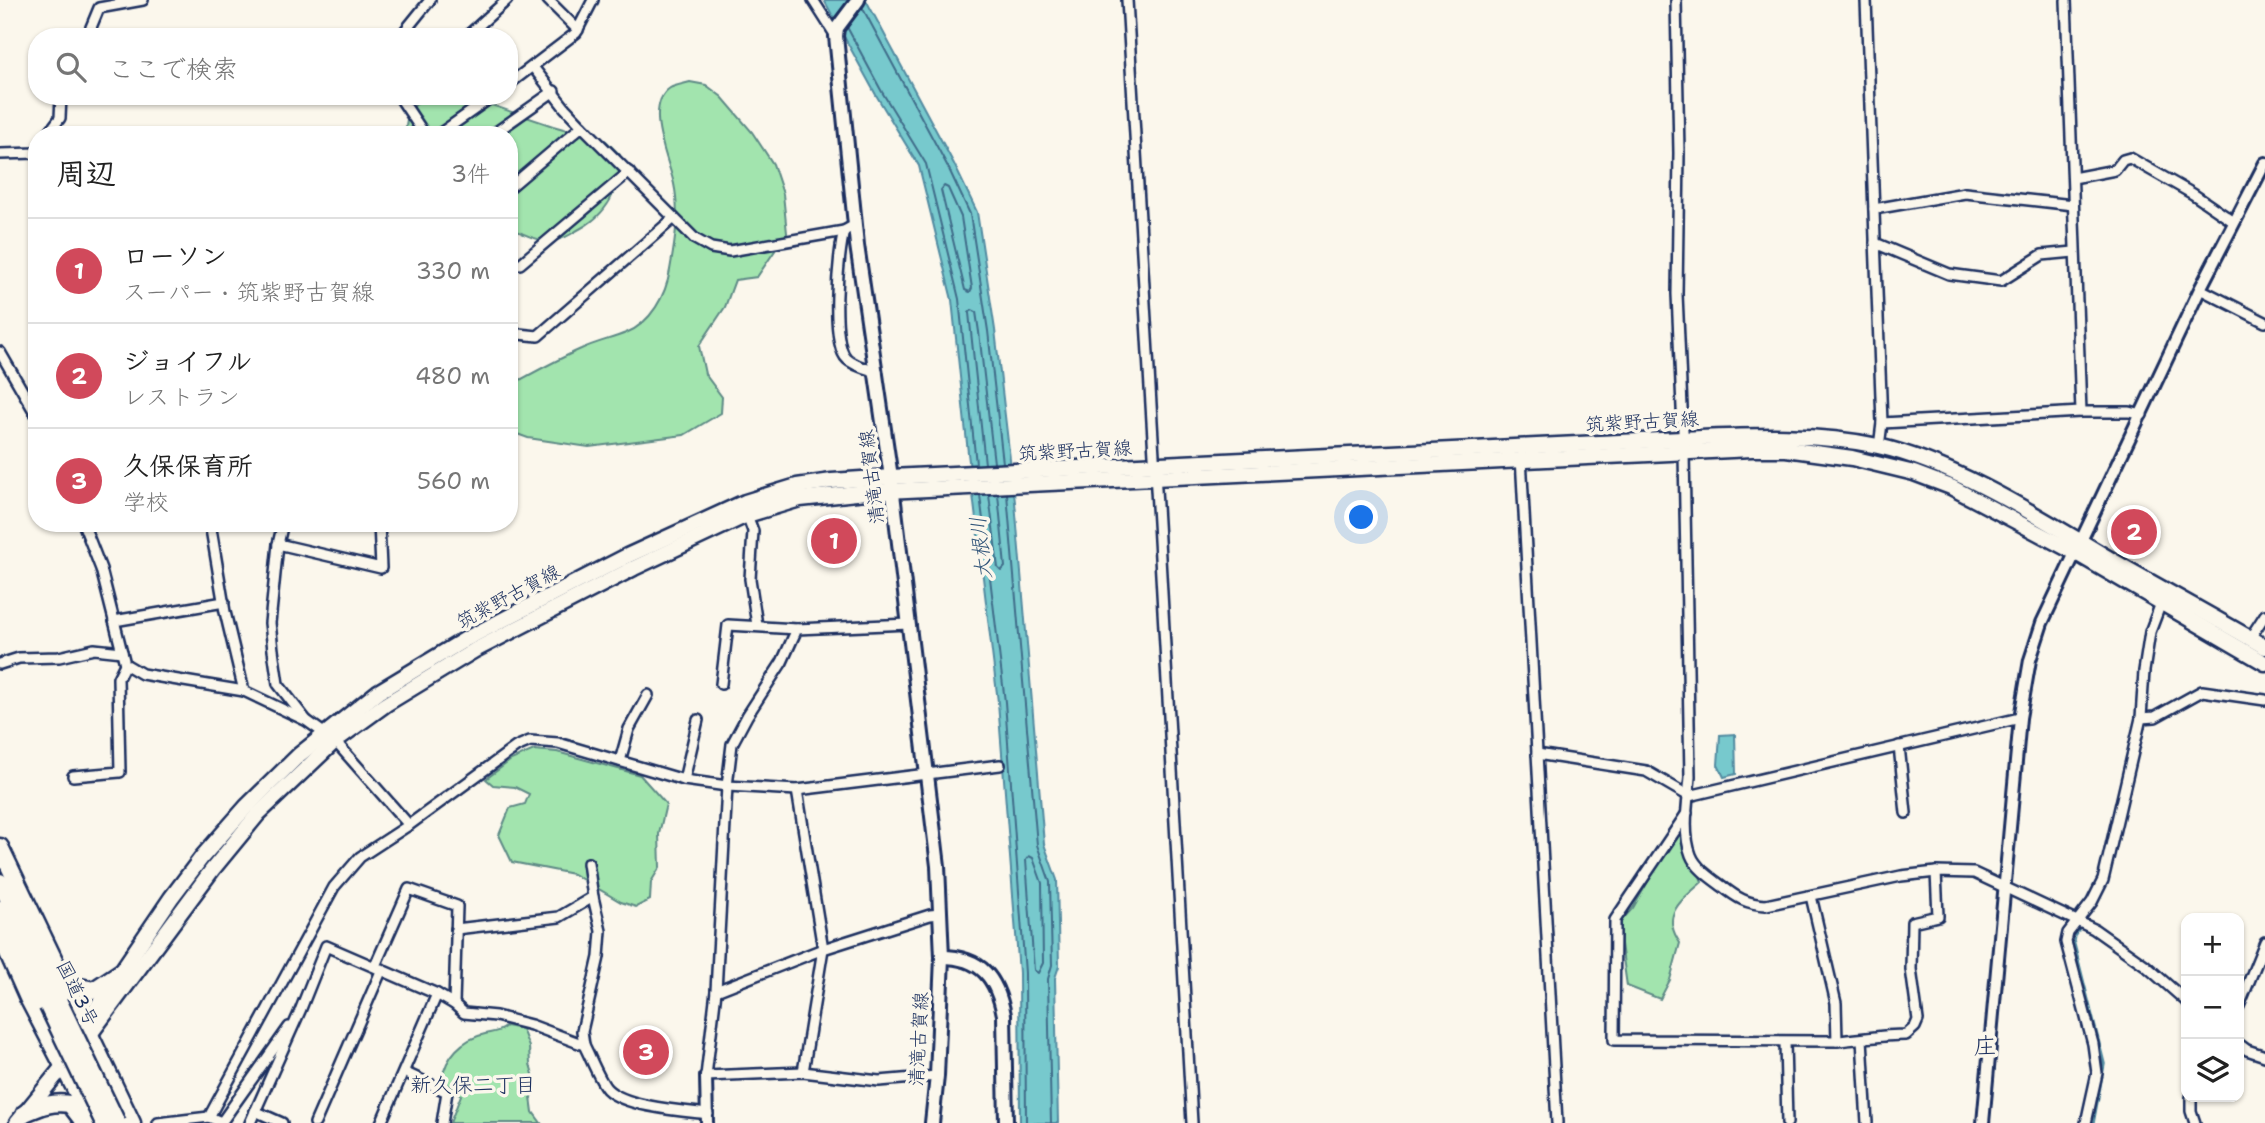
<!DOCTYPE html>
<html lang="ja">
<head>
<meta charset="utf-8">
<style>
  body { margin:0; font-family:"Shantell Sans","Klee One",sans-serif; background:#f6f6f6; color:#222 }
  .controls { position:absolute; right:21px; bottom:21px; display:grid; overflow:hidden; border-radius:14px; box-shadow:0 2px 5px #0004 }
  .controls button { width:63px; height:63px; display:grid; place-items:center; padding:0; border:0; border-bottom:2px solid #e0e0e0; background:#fff; color:#222; font:35px sans-serif }
  .you { position:absolute; left:1362px; top:518px; width:24px; height:24px; margin:-18px; border:5px solid #fff; border-radius:50%; background:#1a73e8; box-shadow:0 0 0 10px #1a73e833 }
  .badge { display:grid; place-items:center; width:46px; height:46px; border-radius:50%; background:#d1495b; color:#fff; font-size:23px; font-weight:700 }
  .pin { position:absolute; translate:-50% -50%; border:4px solid #fff; box-shadow:0 2px 7px #0006 }
  .list { margin:0; padding:0; list-style:none }
  h2 { display:flex; justify-content:space-between; align-items:center; height:91px; margin:0; padding:0 28px; font-size:30px }
  h2 small { font-size:23px; font-weight:400; color:#767676 }
  .list li { display:grid; grid-template-columns:46px 1fr auto; gap:21px; align-items:center; box-sizing:border-box; height:105px; padding:0 28px; border-top:2px solid #e0e0e0 }
  .list b { display:block; font-size:26px; white-space:nowrap }
  .list p { margin:0; font-size:23px; white-space:nowrap; color:#767676 }
  .list em { font-size:23px; font-style:normal; color:#767676 }
  .icon { flex:none; width:38px; height:38px; fill:none; stroke:currentColor; stroke-width:2; stroke-linecap:round; stroke-linejoin:round }
  .map { position:relative; flex:none; width:2265px; height:1123px; overflow:hidden }
  .search { position:absolute; background:#fff; box-shadow:0 2px 5px #0004; left:28px; top:28px; width:490px; height:77px; display:flex; align-items:center; gap:18px; box-sizing:border-box; padding:0 24px; border-radius:28px; color:#767676; font-size:26px }
  .panel { position:absolute; background:#fff; box-shadow:0 2px 5px #0004; left:28px; top:126px; width:490px; height:406px; border-radius:28px }
  .map>svg:first-child { display:block }
  .green { fill:#a2e4ae; stroke:#5e8a86; stroke-width:2 }
  .water { fill:#77c9cd; stroke:#528ba1; stroke-width:2 }
  .lines { fill:none; stroke-linecap:round; stroke-linejoin:round }
  .shore { stroke:#406d8a; stroke-width:2 }
  .stream { stroke:#528ba1; stroke-width:3.5 }
  .minor-casing { stroke:#1b2f5e; stroke-width:14 }
  .tertiary-casing { stroke:#1b2f5e; stroke-width:16 }
  .secondary-casing { stroke:#1b2f5e; stroke-width:18 }
  .primary-casing { stroke:#1b2f5e; stroke-width:19 }
  .trunk-casing { stroke:#1b2f5e; stroke-width:21 }
  .minor { stroke:#fbf7ec; stroke-width:9 }
  .tertiary { stroke:#fbf7ec; stroke-width:10 }
  .secondary { stroke:#fbf7ec; stroke-width:12 }
  .primary { stroke:#fbf7ec; stroke-width:14 }
  .trunk { stroke:#fbf7ec; stroke-width:16 }
  .trunk-bridge-casing { stroke:#1b2f5e; stroke-width:21; stroke-linecap:butt }
  .trunk-bridge { stroke:#fbf7ec; stroke-width:16 }
  .labels { text-anchor:middle; stroke-width:7; stroke-linejoin:round; paint-order:stroke }
  .street-label { font-size:19px; fill:#1b2f5e; stroke:#fbf7ec }
  .water-label { font-size:21px; font-style:italic; fill:#32567a; stroke:#fbf7ec }
  .neighbourhood-label { font-size:21px; fill:#1b2f5e; stroke:#fbf7ec }
  .quarter-label { font-size:23px; fill:#1b2f5e; stroke:#fbf7ec }
</style>
</head>
<body>
<div class="map">
<svg width="2265" height="1123" viewBox="0 0 2265 1123">
  <rect width="100%" height="100%" fill="#fbf7ec"/>
  <filter id="ink" filterUnits="userSpaceOnUse"><feTurbulence type="fractalNoise" baseFrequency=".0143" numOctaves="2"/><feDisplacementMap in="SourceGraphic" scale="14" xChannelSelector="R" yChannelSelector="G"/><feConvolveMatrix kernelMatrix="1 2 1 2 8 2 1 2 1" color-interpolation-filters="sRGB"/></filter>
  <g filter="url(#ink)">
    <g class="green">
      <path d="M 690,82 L 706,85 L 722,97 L 752,132 L 773,164 L 783,194 L 787,233 L 757,277 L 735,280 L 725,307 L 699,346 L 705,374 L 722,397 L 721,413 L 684,435 L 589,447 L 528,438 L 509,431 L 509,386 C 533,373 556,360 581,349 C 596,342 611,339 626,333 C 651,323 666,295 670,270 C 675,242 680,212 674,184 C 669,160 643,106 670,88 C 675,85 683,84 690,82 Z"/>
      <path d="M 424,96 L 465,96 L 553,126 L 606,141 L 620,155 C 621,189 607,216 576,231 C 570,235 564,239 556,240 C 540,243 523,234 509,227 L 509,135 L 407,135 C 403,118 412,107 424,96 Z"/>
      <polygon points="534,750 557,752 640,775 666,804 659,834 660,867 651,882 650,900 636,907 621,902 573,874 512,862 499,835 510,808 525,804 529,794 515,787 493,785 486,779 511,760"/>
      <path d="M 1678,829 L 1683,829 L 1702,882 C 1681,901 1660,914 1680,943 L 1670,980 L 1660,999 L 1627,986 L 1621,944 L 1621,921 L 1633,908 Z"/>
      <path d="M 506,1026 L 522,1029 L 529,1047 L 530,1064 L 535,1081 L 531,1097 L 533,1112 L 541,1123 L 450,1123 L 461,1095 L 442,1080 C 445,1057 462,1039 485,1034 C 494,1032 499,1032 506,1026 Z"/>
    </g>
    <g class="water">
      <polygon points="824,0 866,0 954,164 977,212 995,330 1015,502 1044,844 1057,880 1059,966 1055,978 1058,1123 1020,1123 1019,973 998,702 968,453 952,300 919,166 876,95"/>
      <polygon points="1735,734 1736,774 1724,777 1718,765 1720,735"/>
    </g>
    <g class="lines">
      <g class="shore">
        <polyline points="862,7 948,167 970,214 988,331 1003,463"/>
        <polyline points="847,27 882,92 926,164 959,299 976,464"/>
        <polygon points="944,186 948,188 961,217 972,288 970,292 965,290 941,190"/>
        <polyline points="985,464 969,313 972,310 976,312 979,332 994,463"/>
        <polyline points="1007,494 1037,845 1050,882 1052,965 1048,979 1051,1123"/>
        <polyline points="980,495 1005,702 1025,973 1026,1123"/>
        <polyline points="989,495 998,568 1001,571 1005,567 998,494"/>
        <polygon points="1029,856 1033,858 1042,883 1043,963 1038,973 1034,970 1026,860"/>
      </g>
      <polyline class="stream" points="2079,929 2074,936 2073,941 2104,1064 2093,1123"/>
      <g class="minor-casing">
        <g id="minor">
          <polyline points="548,0 578,30"/>
          <polyline points="813,0 836,36"/>
          <path d="M 1127,0 C 1150,374 1171,749 1192,1123"/>
          <path d="M 1676,0 L 1679,153 L 1677,294 L 1684,453 L 1690,777 C 1688,801 1682,832 1691,855 C 1696,868 1711,878 1722,886 C 1737,898 1747,904 1766,905 L 1901,876 L 1936,872 L 1974,873 L 2094,929 L 2145,965 L 2186,1001"/>
          <polyline points="1866,0 1882,423 1879,447"/>
          <polyline points="2066,0 2081,412"/>
          <polyline points="87,37 99,8 143,0"/>
          <polyline points="400,37 430,0"/>
          <polyline points="466,37 507,0"/>
          <polyline points="533,67 565,108 582,126"/>
          <polyline points="509,84 576,33 593,0"/>
          <polyline points="399,96 425,135"/>
          <polyline points="47,135 60,118 61,96"/>
          <polyline points="438,135 493,96"/>
          <polyline points="492,135 554,91"/>
          <polyline points="0,154 37,153"/>
          <polyline points="2073,178 2115,170 2123,160 2130,158 2193,194 2234,222"/>
          <polyline points="509,188 582,126 695,239 711,248 730,251 844,231 855,225"/>
          <polyline points="1874,209 1965,193 2073,205"/>
          <path d="M 844,231 C 838,253 830,344 847,359 C 854,366 868,369 877,372"/>
          <polyline points="1875,243 1949,274 2001,281 2042,255 2074,252"/>
          <polyline points="509,264 520,264 629,172"/>
          <polyline points="2200,289 2265,322"/>
          <polyline points="509,333 538,336 674,218"/>
          <polyline points="0,352 37,416"/>
          <polyline points="1882,423 2081,412 2130,412 2142,415"/>
          <polyline points="1521,457 1557,1123"/>
          <polyline points="747,515 753,531 750,579 757,625"/>
          <polyline points="83,523 101,569 125,664 142,674 244,691 307,721 335,741 409,825"/>
          <polyline points="210,523 225,612 244,691"/>
          <polyline points="283,523 278,544 270,623 273,650 278,684 306,720"/>
          <polyline points="278,544 381,568 379,523"/>
          <polyline points="114,621 224,602"/>
          <polyline points="909,624 797,629 782,662 747,716 732,744 727,786 716,991 706,1076 803,1072 879,1081 937,1076"/>
          <polyline points="2250,638 2265,615"/>
          <polyline points="0,664 19,658 59,657 94,649 122,652"/>
          <polyline points="721,684 728,625 797,629"/>
          <polyline points="2141,718 2155,717 2202,691 2265,700"/>
          <polyline points="1899,746 1906,813"/>
          <polyline points="1537,754 1646,771 1689,796 2020,718"/>
          <polyline points="620,761 629,729 648,695"/>
          <polyline points="73,776 120,772 118,678 125,664"/>
          <polyline points="684,780 698,720"/>
          <polyline points="797,790 823,949 803,1072"/>
          <path d="M 1687,813 L 1615,920 L 1614,1040 L 1837,1041 C 1861,1039 1883,1035 1906,1035 L 1915,1027 L 1918,1020 L 1911,969 L 1912,922 L 1938,916 L 1936,872"/>
          <polyline points="588,863 593,897"/>
          <polyline points="1811,896 1836,1003 1837,1041"/>
          <polyline points="456,929 559,917 593,897 601,931 599,957 582,1031 584,1045"/>
          <polyline points="375,966 409,889 457,906 454,1004"/>
          <polyline points="716,991 823,949 930,915 941,914"/>
          <polyline points="2239,1006 2265,942"/>
          <polyline points="1862,1039 1867,1123"/>
          <polyline points="1785,1042 1787,1123"/>
          <polyline points="2239,1044 2247,1050 2265,1056"/>
          <polyline points="404,1072 447,1092 442,1123"/>
          <polyline points="2191,1097 2191,1111 2195,1123"/>
          <polyline points="255,1111 282,1123"/>
          <polyline points="221,1122 209,1117 334,887 360,857 409,825 516,747 530,741 558,743 684,780 727,786 797,790 1000,765"/>
          <polyline points="158,1123 209,1117"/>
          <polyline points="221,1123 289,1027"/>
          <path d="M 250,1123 L 300,1011 L 326,946 L 437,994 L 454,1004 L 464,1013 L 496,1016 L 531,1025 L 584,1045 C 590,1056 599,1080 607,1089 C 625,1107 683,1111 708,1114"/>
          <polyline points="315,1123 382,969"/>
          <polyline points="381,1123 437,994"/>
          <polyline points="2086,1123 2097,1073 2093,1044 2066,942 2068,933 2092,902 2103,880 2141,718 2144,671 2150,632 2161,603"/>
        </g>
      </g>
      <g class="tertiary-casing">
        <g id="tertiary">
          <polyline points="706,1076 707,1123"/>
          <polyline points="1983,1123 2020,718 2030,660 2042,623 2200,289 2265,163"/>
        </g>
      </g>
      <g class="secondary-casing">
        <g id="secondary">
          <polyline points="858,0 837,28 836,36 857,245 891,477 938,866 942,957 937,1076 932,1123"/>
          <path d="M 942,957 C 981,957 997,978 1004,1015 L 1006,1123"/>
        </g>
      </g>
      <g class="primary-casing">
        <g id="primary">
          <path d="M 80,1032 L 171,898 L 202,857 L 247,806 L 299,755 L 378,692 L 466,639 L 518,612 L 627,556 L 745,502 L 797,486 L 832,481 L 891,477 L 1682,439 C 1748,436 1814,432 1878,446 C 1954,463 2036,515 2103,555 C 2156,586 2211,615 2265,647"/>
          <polyline points="85,1041 212,870 258,814 335,741 386,704 475,650 634,568 747,515 800,499 866,492 1752,449 1786,449 1852,458 1914,473 1951,487 2076,553 2265,663"/>
          <polyline points="17,1123 69,1059"/>
        </g>
      </g>
      <g class="trunk-casing">
        <g id="trunk">
          <polyline points="0,847 132,1123"/>
          <polyline points="0,882 59,1002"/>
          <polyline points="0,909 48,1006"/>
          <polyline points="0,935 28,998 93,1123"/>
          <polyline points="64,972 75,986 94,990 121,972"/>
          <path d="M 25,1113 C 41,1106 53,1101 70,1104 L 83,1121"/>
        </g>
      </g>
      <use href="#minor" class="minor"/>
      <use href="#tertiary" class="tertiary"/>
      <use href="#secondary" class="secondary"/>
      <use href="#primary" class="primary"/>
      <use href="#trunk" class="trunk"/>
      <g class="trunk-bridge-casing">
        <g id="trunk-bridge">
          <polyline points="59,1002 117,1123"/>
          <polyline points="48,1006 104,1123"/>
        </g>
      </g>
      <use href="#trunk-bridge" class="trunk-bridge"/>
    </g>
  </g>
  <g class="labels">
    <g class="street-label">
      <text transform="translate(1642 421) rotate(-3)" y="7">筑紫野古賀線</text>
      <text transform="translate(1075 450) rotate(-3)" y="7">筑紫野古賀線</text>
      <text transform="translate(871 477) rotate(-97)" y="7">清滝古賀線</text>
      <text transform="translate(508 596) rotate(-28)" y="7">筑紫野古賀線</text>
      <text transform="translate(78 993) rotate(64)" y="7">国道3号</text>
      <text transform="translate(918 1039) rotate(-87)" y="7">清滝古賀線</text>
    </g>
    <g class="water-label">
      <text transform="translate(981 548) rotate(-96)" y="7">大根川</text>
    </g>
    <g class="neighbourhood-label">
      <text x="473" y="1092">新久保二丁目</text>
    </g>
    <g class="quarter-label">
      <text x="1985" y="1054">庄</text>
    </g>
  </g>
</svg>
<div class="controls">
<button>+</button>
<button>−</button>
<button><svg class="icon" aria-label="layers" viewBox="0 0 24 24"><path d="M12 4l9 5-9 5-9-5zM3 14l9 5 9-5"/></svg></button>
</div>
<div class="you"></div>
<div class="pin badge" style="left:834px;top:541px">1</div>
<div class="pin badge" style="left:2134px;top:532px">2</div>
<div class="pin badge" style="left:646px;top:1052px">3</div>
<div class="search"><svg class="icon" aria-label="search" viewBox="0 0 24 24"><circle cx="10" cy="10" r="6"/><path d="M15 15l6 6"/></svg>ここで検索</div>
<section class="panel">
<h2>周辺<small>3件</small></h2>
<ul class="list">
<li><span class="badge">1</span><div><b>ローソン</b><p>スーパー · 筑紫野古賀線</p></div><em>330 m</em></li>
<li><span class="badge">2</span><div><b>ジョイフル</b><p>レストラン</p></div><em>480 m</em></li>
<li><span class="badge">3</span><div><b>久保保育所</b><p>学校</p></div><em>560 m</em></li>
</ul>
</section>
</div>
</body>
</html>
